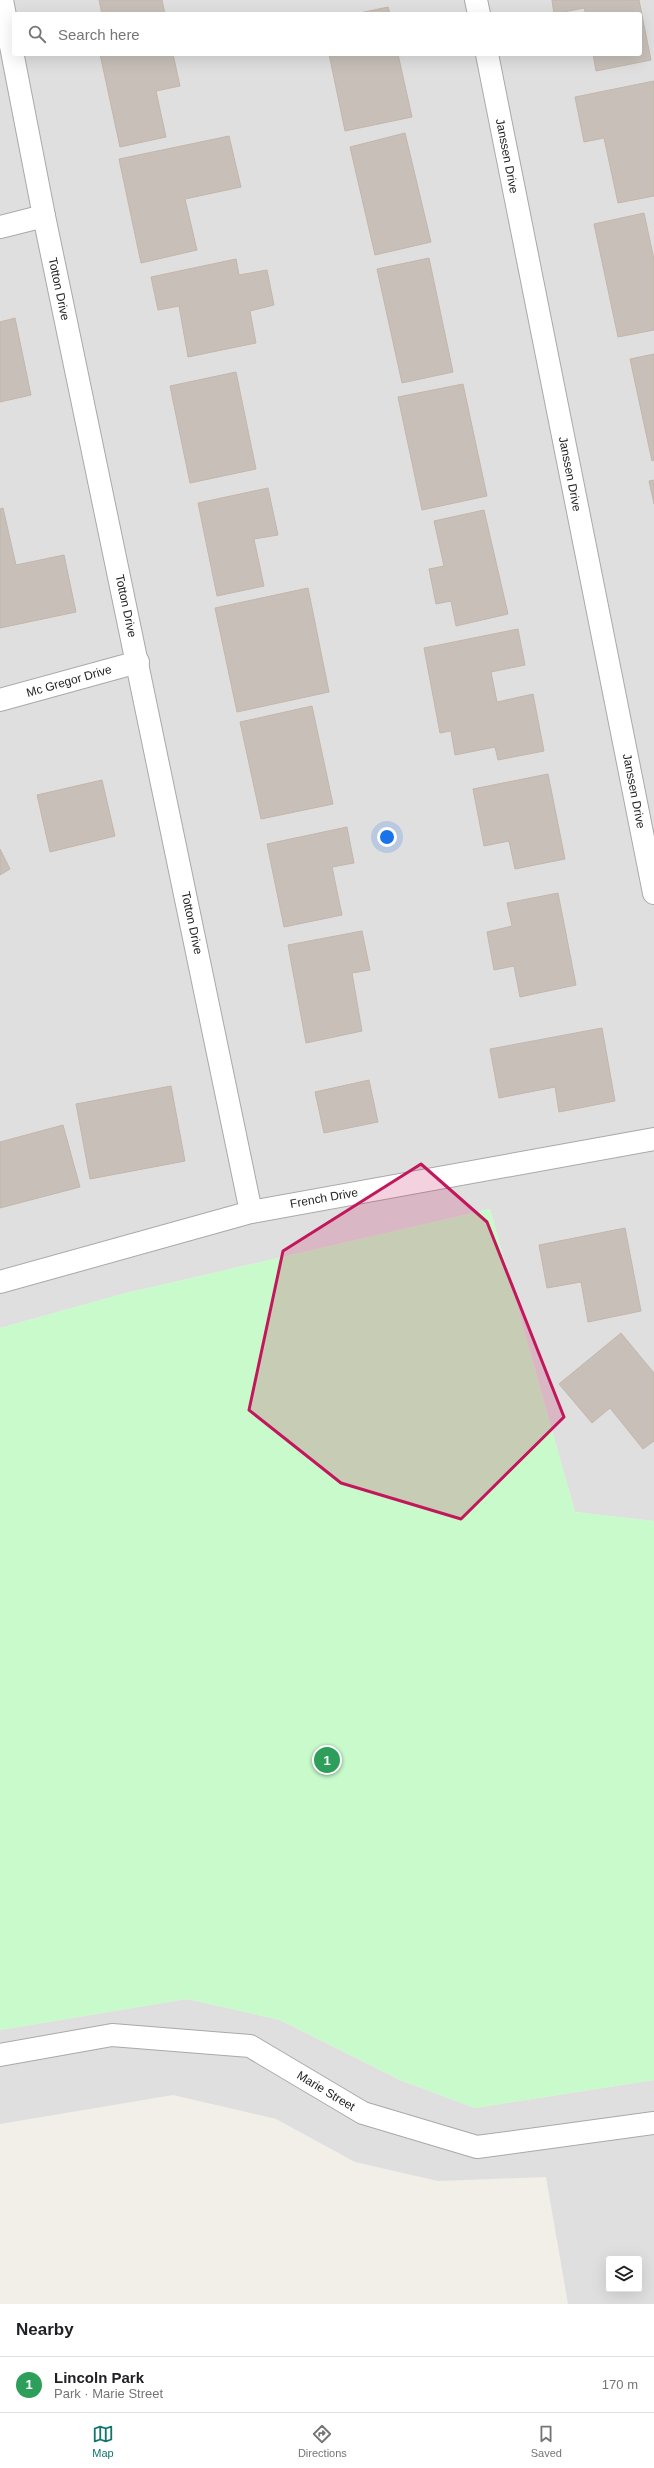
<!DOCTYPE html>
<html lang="en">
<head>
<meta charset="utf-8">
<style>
  body { margin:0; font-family:Helvetica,sans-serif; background:#f2f2f2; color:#202124 }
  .controls { position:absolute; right:12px; bottom:12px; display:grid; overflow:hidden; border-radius:4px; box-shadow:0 4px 16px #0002 }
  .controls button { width:36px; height:36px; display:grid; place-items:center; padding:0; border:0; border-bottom:1px solid #e0e0e0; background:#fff; color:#202124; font:20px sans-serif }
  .you { position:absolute; left:387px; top:837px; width:14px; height:14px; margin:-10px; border:3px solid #fff; border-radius:50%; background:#1a73e8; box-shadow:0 0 0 6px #1a73e833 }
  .badge { display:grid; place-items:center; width:26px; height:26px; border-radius:50%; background:#0f766e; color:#fff; font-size:13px; font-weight:700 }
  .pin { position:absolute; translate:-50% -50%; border:2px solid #fff; box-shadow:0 1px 4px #0006 }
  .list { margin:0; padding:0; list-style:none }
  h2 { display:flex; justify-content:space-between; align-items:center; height:52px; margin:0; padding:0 16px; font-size:17px }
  h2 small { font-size:13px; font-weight:400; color:#757577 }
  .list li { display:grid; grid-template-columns:26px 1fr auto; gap:12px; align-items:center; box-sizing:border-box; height:56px; padding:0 16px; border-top:1px solid #e0e0e0 }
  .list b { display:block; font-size:15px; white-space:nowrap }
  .list p { margin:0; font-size:13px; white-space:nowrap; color:#757577 }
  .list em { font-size:13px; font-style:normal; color:#757577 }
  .icon { flex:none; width:22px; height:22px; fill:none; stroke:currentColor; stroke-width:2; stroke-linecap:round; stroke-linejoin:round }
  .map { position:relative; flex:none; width:654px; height:2304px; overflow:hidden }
  .search { position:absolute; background:#fff; box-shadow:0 4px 16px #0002; left:12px; right:12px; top:12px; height:44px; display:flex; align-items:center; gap:10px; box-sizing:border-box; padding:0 14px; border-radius:4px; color:#757577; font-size:15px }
  .sheet { height:108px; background:#fff }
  nav { display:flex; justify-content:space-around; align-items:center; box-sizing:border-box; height:56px; border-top:1px solid #e0e0e0; background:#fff; font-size:11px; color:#757577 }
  nav a { display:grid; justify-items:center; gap:2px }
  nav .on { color:#0f766e }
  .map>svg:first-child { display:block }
  .residential { fill:#e0dfdf; fill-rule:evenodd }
  .park { fill:#c8facc }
  .building { fill:#c7bfb8; stroke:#c4b6ab }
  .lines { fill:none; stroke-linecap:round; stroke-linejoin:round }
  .minor-casing { stroke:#a9a9a9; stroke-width:24 }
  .minor { stroke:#fff; stroke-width:22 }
  .marked { fill:#c2185b; fill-opacity:0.2; stroke:#c2185b; stroke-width:3; stroke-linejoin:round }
  .labels { text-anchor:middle; stroke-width:3.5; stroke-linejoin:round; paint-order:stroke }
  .street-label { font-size:12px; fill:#222; stroke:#fff }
</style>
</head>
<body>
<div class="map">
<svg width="654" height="2304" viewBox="0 0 654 2304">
  <rect width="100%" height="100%" fill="#f2efe9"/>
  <g class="residential">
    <path d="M 0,0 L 654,0 L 654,1521 L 575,1512 L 490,1209 L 122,1294 L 0,1328 ZM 14,14 L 640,14 L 640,54 L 14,54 Z"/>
    <path d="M 187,1999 L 280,2020 L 400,2080 L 475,2108 L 654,2080 L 654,2304 L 568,2304 L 546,2177 L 438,2181 L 355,2162 L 276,2119 L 173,2095 L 0,2124 L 0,2030 ZM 609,2259 L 639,2259 L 639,2289 L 609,2289 Z"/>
  </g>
  <polygon class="park" points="490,1209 575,1512 654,1521 654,2080 475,2108 400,2080 280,2020 187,1999 0,2030 0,1328 122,1294"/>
  <g class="building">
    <polygon points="99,0 162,0 165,14 102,14"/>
    <polygon points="552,0 639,0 651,60 596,71 593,54 640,54 640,14 586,14 584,8 554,14"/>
    <polygon points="388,7 390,14 355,14"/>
    <polygon points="100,54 173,54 180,86 156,91 166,137 120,147"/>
    <polygon points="329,54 398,54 412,117 345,131"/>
    <polygon points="654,81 654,196 618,203 604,138 584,142 575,97"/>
    <polygon points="405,133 431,242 375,255 350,147"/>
    <polygon points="229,136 241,187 185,199 197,250 141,263 119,159"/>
    <polygon points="644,213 654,259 654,330 618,337 594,224"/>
    <polygon points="429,258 453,372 402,383 377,269"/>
    <polygon points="236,259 239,275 267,270 274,305 250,311 256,343 188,357 179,306 158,310 151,277"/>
    <polygon points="15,318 31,395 0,402 0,322"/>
    <polygon points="654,354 654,460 652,461 630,359"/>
    <polygon points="236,372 256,469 190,483 170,386"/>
    <polygon points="463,384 487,496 422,510 398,397"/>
    <polygon points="654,480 654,504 649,481"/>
    <polygon points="268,488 278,535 254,539 264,586 217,596 198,503"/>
    <polygon points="3,508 16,565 64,555 76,612 0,628 0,509"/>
    <polygon points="484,510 508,614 456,626 451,601 436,604 429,569 444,566 434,521"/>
    <polygon points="308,588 329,692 237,712 215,608"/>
    <polygon points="518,629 525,665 491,672 497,702 533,694 544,751 498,760 495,747 455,755 451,731 440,733 424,648"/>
    <polygon points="312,706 333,804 261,819 240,722"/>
    <polygon points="548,774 565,859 515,869 509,841 484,846 473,789"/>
    <polygon points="102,780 115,836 50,852 37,795"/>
    <polygon points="347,827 354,863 332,867 342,915 284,927 267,844"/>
    <polygon points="0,849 10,869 0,875"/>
    <polygon points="558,893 576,985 520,997 514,966 494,970 487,932 512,926 507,903"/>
    <polygon points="362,931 370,970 352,973 362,1031 306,1043 288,945"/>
    <polygon points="602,1028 615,1101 559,1112 555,1087 499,1098 490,1049"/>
    <polygon points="369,1080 378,1122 324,1133 315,1092"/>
    <polygon points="171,1086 185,1161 90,1179 76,1104"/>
    <polygon points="63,1125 80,1187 0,1208 0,1142"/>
    <polygon points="625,1228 641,1311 588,1322 581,1282 547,1288 539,1245"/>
    <polygon points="621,1333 654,1373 654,1441 643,1449 610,1408 592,1423 559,1384"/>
  </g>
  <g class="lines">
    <g class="minor-casing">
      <g id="minor">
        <polyline points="2,0 44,216 251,1212"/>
        <polyline points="476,0 479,14"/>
        <polyline points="487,54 654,893"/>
        <polyline points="0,227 44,216"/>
        <polyline points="0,700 138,662"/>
        <polyline points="0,1282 251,1212 654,1139"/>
        <polyline points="0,2055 112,2035 250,2046 363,2113 477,2147 654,2123"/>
      </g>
    </g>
    <use href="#minor" class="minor"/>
  </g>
  <path class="marked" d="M 421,1164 L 487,1222 L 564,1417 L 461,1519 L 341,1483 L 249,1410 L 283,1251 Z"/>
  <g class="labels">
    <g class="street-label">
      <text transform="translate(507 156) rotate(79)" y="4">Janssen Drive</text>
      <text transform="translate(59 289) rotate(78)" y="4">Totton Drive</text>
      <text transform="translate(570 474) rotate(79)" y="4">Janssen Drive</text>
      <text transform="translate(126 606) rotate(78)" y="4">Totton Drive</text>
      <text transform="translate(69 681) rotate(-16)" y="4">Mc Gregor Drive</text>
      <text transform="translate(634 791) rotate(79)" y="4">Janssen Drive</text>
      <text transform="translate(192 923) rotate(78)" y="4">Totton Drive</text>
      <text transform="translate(324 1198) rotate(-10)" y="4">French Drive</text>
      <text transform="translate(326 2091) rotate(31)" y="4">Marie Street</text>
    </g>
  </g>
</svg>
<div class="controls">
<button><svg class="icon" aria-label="layers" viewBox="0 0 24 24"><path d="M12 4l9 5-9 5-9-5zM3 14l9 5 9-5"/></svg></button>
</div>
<div class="you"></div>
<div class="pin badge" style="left:327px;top:1760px;background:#2e9e5b">1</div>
<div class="search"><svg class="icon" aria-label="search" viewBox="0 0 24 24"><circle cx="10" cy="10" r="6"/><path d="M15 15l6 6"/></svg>Search here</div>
</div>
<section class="sheet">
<h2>Nearby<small></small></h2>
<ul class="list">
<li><span class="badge" style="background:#2e9e5b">1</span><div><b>Lincoln Park</b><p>Park · Marie Street</p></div><em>170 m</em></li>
</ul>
</section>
<nav>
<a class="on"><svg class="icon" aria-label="map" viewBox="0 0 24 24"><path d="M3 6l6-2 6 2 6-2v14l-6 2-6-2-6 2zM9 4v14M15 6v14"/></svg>Map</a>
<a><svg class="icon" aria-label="directions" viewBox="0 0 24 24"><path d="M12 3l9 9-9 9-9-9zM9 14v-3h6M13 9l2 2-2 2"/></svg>Directions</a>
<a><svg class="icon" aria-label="saved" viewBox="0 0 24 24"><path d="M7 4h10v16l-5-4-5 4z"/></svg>Saved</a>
</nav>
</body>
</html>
